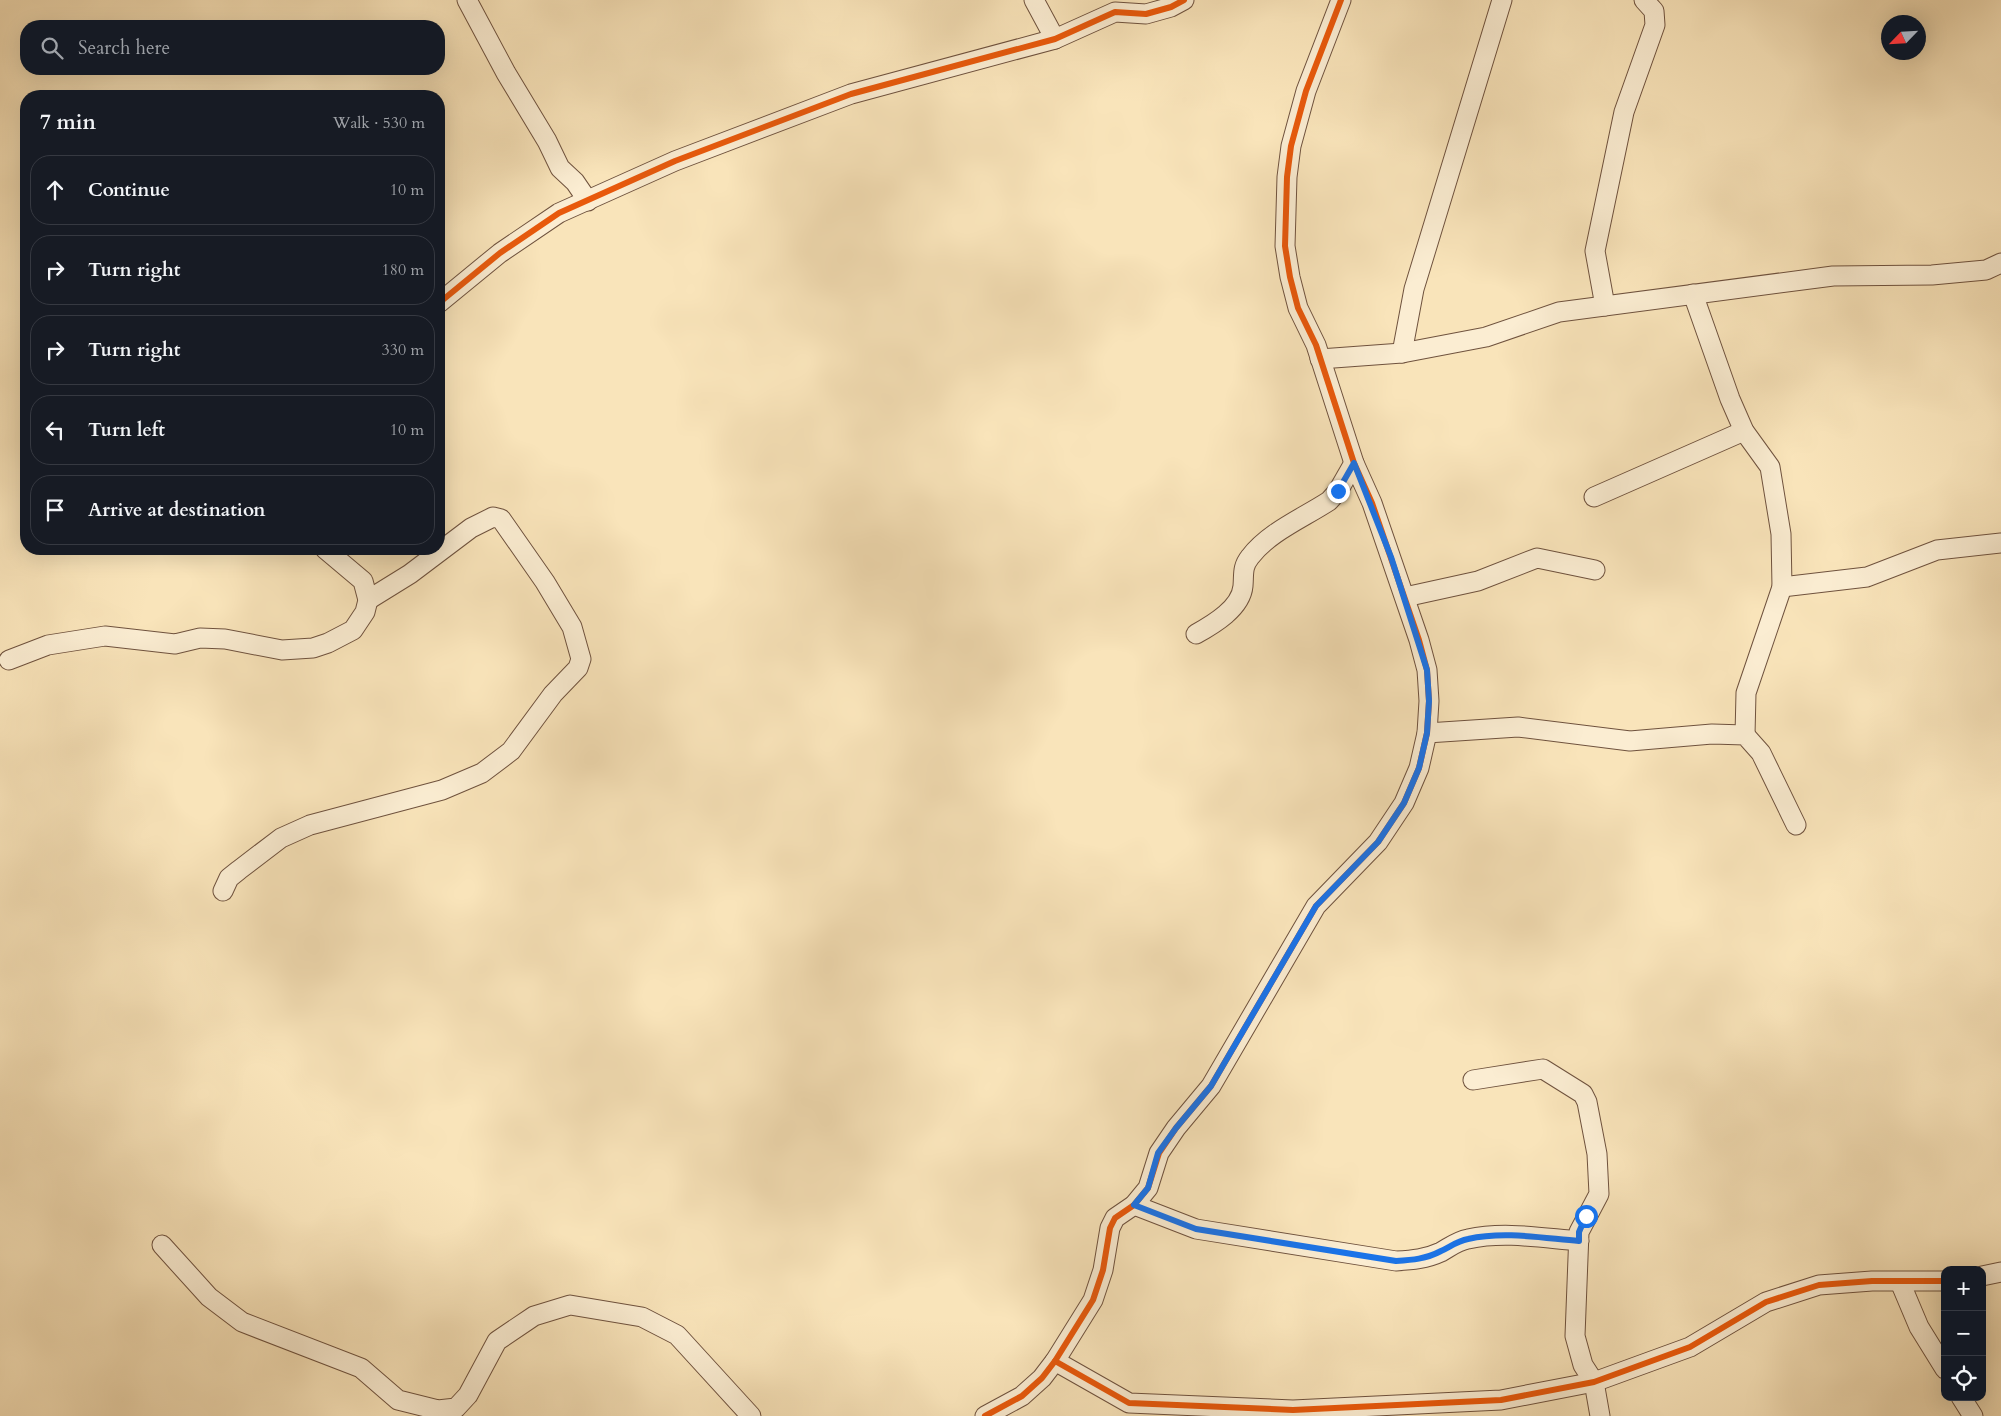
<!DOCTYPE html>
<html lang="en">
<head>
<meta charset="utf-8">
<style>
  body { margin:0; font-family:Cardo,serif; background:#20242c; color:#f1f3f6 }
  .controls { position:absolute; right:15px; bottom:15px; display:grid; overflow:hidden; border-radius:10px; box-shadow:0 5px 20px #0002 }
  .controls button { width:45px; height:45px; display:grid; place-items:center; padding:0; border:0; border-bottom:1px solid #363941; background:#171b24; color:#f1f3f6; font:25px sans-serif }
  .compass { position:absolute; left:1881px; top:15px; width:45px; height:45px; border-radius:50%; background:#171b24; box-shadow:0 5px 20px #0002; rotate:245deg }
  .stop { position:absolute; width:15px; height:15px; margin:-11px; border:4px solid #1a73e8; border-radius:50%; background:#fff }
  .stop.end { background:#1a73e8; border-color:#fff; box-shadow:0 1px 5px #0008 }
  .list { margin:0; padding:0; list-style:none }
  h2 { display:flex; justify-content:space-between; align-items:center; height:65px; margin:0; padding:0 20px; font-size:21px }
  h2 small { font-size:16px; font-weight:400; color:#9ea1a6 }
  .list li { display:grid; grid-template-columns:32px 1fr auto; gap:15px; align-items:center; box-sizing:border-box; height:70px; margin:0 10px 10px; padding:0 10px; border:1px solid #363941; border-radius:20px }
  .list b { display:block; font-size:19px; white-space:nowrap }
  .list em { font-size:16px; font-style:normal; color:#9ea1a6 }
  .icon { flex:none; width:28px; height:28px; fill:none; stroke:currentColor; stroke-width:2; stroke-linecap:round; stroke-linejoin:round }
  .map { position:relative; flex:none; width:2001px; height:1416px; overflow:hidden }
  .search { position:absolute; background:#171b24; box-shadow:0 5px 20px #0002; left:20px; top:20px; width:425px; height:55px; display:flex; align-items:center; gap:12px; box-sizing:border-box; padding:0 18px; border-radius:20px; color:#9ea1a6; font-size:19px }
  .panel { position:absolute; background:#171b24; box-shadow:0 5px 20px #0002; left:20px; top:90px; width:425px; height:465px; border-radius:20px }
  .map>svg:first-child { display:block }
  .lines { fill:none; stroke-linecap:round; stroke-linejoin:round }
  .minor-casing { stroke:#6f523e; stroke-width:21 }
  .minor { stroke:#fbedd2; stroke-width:19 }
  .cycleway-casing { stroke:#fbedd2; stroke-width:9 }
  .cycleway { stroke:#e8590c; stroke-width:6 }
  .route { stroke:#1a73e8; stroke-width:6 }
</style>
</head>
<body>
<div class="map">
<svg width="2001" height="1416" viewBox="0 0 2001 1416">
  <rect width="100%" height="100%" fill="#f9e4ba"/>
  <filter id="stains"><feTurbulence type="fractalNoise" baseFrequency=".004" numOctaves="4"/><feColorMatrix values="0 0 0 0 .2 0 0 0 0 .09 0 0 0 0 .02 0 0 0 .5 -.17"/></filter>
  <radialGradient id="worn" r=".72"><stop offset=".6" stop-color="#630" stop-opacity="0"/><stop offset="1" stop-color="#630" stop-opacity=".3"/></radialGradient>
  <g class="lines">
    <g class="minor-casing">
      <g id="minor">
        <polyline points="467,0 506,73 547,141 560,168 575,182 588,201"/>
        <polyline points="1034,0 1055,39"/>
        <polyline points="1693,294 1730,399 1744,431 1770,467 1781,534 1782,587 1746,693 1745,735"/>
        <polyline points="439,303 500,253 559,213 675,161 851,94 1055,39 1115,12 1146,14 1171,7 1184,0"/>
        <polyline points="1605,306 1595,251 1624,112 1655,25 1654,11 1644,0"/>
        <polyline points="1402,353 1414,289 1502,0"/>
        <polyline points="1320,359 1402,353 1486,337 1559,312 1833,276 1932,275 1986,270 2001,263"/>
        <polyline points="1594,497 1744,431"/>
        <polyline points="1782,587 1867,577 1937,550 2001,543"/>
        <polyline points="1405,597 1478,581 1537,558 1595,570"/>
        <path d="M 1196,634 C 1214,624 1241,608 1243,586 C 1244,574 1242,567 1250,557 C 1269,532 1303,518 1329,501 L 1338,491 L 1354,463"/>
        <polyline points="9,660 48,645 105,636 175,644 200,638 225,639 282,650 313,648 328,643 353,630 365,612 368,600 363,581 325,549"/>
        <polyline points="1427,733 1518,727 1630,741 1712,734 1745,735 1761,753 1796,825"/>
        <polyline points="223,891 229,878 239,870 281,838 310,825 442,790 482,773 511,751 553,694 578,668 581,659 572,627 545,582 501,519 493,517 471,528 410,574 368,600"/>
        <polyline points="1473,1080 1543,1069 1583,1094 1587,1102 1597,1154 1599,1194 1579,1232 1575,1336 1583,1365 1594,1382 1600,1416"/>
        <path d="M 1134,1205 L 1196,1229 L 1396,1261 C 1412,1260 1426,1259 1441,1252 C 1450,1247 1457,1241 1468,1239 C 1504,1231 1542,1238 1579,1241"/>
        <polyline points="162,1245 209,1297 242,1322 361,1368 398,1400 438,1410 456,1408 468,1395 497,1341 534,1316 570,1305 642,1317 677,1335 751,1416"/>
        <polyline points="1982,1276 2001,1272"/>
        <polyline points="1900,1282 1919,1327 1945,1369"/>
        <polyline points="1055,1361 1129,1403 1293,1410 1501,1400 1594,1382 1690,1347 1766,1302 1819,1285 1872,1281 1945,1281"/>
        <polyline points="1961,1397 1973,1416"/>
        <polyline points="985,1416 1022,1396 1042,1378 1055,1361 1093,1300 1103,1270 1110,1228 1115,1218 1134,1205 1148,1188 1159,1153 1176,1128 1211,1086 1316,906 1378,842 1404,803 1419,768 1427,733 1429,701 1427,670 1419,640 1372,503 1354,463 1316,345 1298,308 1290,277 1285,246 1287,177 1291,146 1306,91 1341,0"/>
      </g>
    </g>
    <use href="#minor" class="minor"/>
    <g class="cycleway-casing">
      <g id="cycleway">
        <polyline points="439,303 500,253 559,213 675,161 851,94 1055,39 1115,12 1146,14 1171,7 1184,0"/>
        <polyline points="1055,1361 1129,1403 1293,1410 1501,1400 1594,1382 1690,1347 1766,1302 1819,1285 1872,1281 1945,1281"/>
        <polyline points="985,1416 1022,1396 1042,1378 1055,1361 1093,1300 1103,1270 1110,1228 1115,1218 1134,1205 1148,1188 1159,1153 1176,1128 1211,1086 1316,906 1378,842 1404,803 1419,768 1427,733 1429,701 1427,670 1419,640 1372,503 1354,463 1316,345 1298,308 1290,277 1285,246 1287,177 1291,146 1306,91 1341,0"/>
      </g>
    </g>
    <use href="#cycleway" class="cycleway"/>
  </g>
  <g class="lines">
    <path class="route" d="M 1338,491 L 1354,463 L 1391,557 L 1427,670 L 1429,701 L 1427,733 L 1419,768 L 1404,803 L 1378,842 L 1316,906 L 1211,1086 L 1176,1128 L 1158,1153 L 1148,1188 L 1134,1205 L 1196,1229 L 1396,1261 C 1412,1260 1426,1259 1441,1251 C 1450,1247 1457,1241 1468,1239 C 1504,1231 1542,1238 1579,1241 L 1579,1232 L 1586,1216"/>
  </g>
  <rect width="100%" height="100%" filter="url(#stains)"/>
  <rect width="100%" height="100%" fill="url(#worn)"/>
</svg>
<div class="controls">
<button>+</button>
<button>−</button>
<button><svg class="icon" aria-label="locate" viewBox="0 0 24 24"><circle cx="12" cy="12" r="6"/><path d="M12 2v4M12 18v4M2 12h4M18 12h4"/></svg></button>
</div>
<svg class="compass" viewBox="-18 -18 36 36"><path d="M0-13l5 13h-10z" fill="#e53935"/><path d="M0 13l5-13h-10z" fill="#9ea1a6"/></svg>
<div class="stop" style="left:1586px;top:1216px"></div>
<div class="stop end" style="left:1338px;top:491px"></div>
<div class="search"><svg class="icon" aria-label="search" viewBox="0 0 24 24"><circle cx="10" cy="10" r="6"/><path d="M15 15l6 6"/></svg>Search here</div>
<section class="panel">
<h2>7 min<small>Walk · 530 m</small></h2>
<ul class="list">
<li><svg class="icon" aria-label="ahead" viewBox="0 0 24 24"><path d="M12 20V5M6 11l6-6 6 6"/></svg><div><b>Continue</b></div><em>10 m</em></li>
<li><svg class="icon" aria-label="right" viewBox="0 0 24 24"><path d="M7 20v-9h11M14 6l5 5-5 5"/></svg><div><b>Turn right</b></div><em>180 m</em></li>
<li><svg class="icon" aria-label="right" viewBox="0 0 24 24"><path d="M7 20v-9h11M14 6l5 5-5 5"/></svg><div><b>Turn right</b></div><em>330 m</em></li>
<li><svg class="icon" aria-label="left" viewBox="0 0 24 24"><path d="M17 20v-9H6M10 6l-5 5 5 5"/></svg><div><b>Turn left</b></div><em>10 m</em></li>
<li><svg class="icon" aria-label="arrive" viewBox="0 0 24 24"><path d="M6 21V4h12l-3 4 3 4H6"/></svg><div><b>Arrive at destination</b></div></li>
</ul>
</section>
</div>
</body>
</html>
